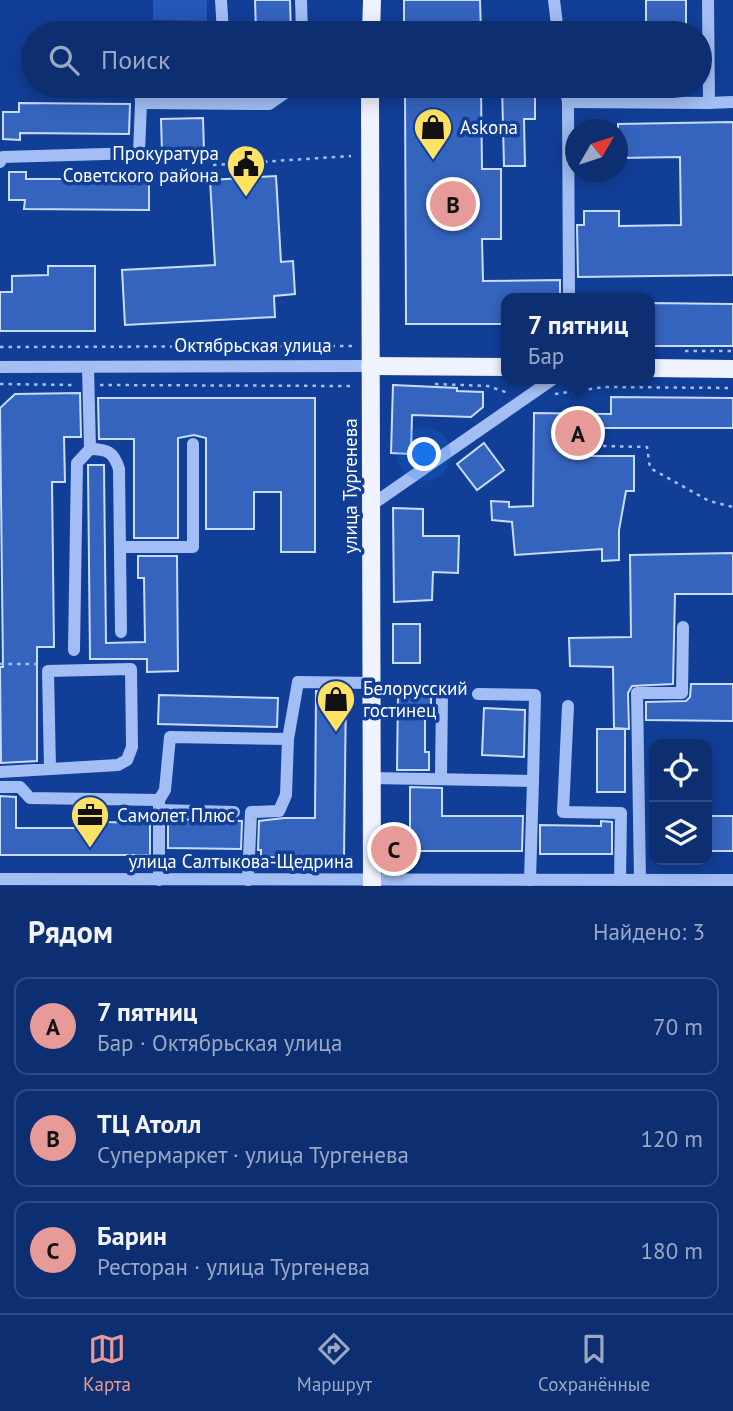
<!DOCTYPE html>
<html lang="ru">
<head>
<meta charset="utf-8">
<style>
  body { margin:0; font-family:"PT Sans",sans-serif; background:#1b3a79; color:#f1f3f6 }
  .controls { position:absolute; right:21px; bottom:21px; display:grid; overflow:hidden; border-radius:14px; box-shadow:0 4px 18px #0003 }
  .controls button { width:63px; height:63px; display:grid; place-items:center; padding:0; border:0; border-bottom:2px solid #2d4a84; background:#0d2e71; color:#f1f3f6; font:35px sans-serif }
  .compass { position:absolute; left:565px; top:119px; width:63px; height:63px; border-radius:50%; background:#0d2e71; box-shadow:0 4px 18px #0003; rotate:51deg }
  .you { position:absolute; left:425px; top:455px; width:24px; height:24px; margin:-18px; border:5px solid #fff; border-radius:50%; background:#1a73e8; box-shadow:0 0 0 10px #1a73e833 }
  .badge { display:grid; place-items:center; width:46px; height:46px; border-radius:50%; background:#e69b98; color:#111; font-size:23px; font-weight:700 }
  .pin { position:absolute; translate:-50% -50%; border:4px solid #fff; box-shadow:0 2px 7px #0006 }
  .popup { position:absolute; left:501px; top:293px; width:154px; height:91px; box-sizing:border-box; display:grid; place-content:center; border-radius:14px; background:#0d2e71; filter:drop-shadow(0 2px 5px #0005); font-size:23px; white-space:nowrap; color:#9aa8c3 }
  .popup b { font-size:26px; color:#f1f3f6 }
  .popup::after { content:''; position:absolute; left:50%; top:100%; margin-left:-14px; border:14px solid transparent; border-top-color:#0d2e71 }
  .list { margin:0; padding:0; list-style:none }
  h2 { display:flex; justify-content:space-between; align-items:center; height:91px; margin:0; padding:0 28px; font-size:30px }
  h2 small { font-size:23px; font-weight:400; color:#9aa8c3 }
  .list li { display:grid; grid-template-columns:46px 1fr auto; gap:21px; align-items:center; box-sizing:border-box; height:98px; margin:0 14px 14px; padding:0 14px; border:2px solid #2d4a84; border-radius:14px }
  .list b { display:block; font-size:26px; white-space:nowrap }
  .list p { margin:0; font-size:23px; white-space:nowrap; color:#9aa8c3 }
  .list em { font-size:23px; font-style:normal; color:#9aa8c3 }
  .icon { flex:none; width:38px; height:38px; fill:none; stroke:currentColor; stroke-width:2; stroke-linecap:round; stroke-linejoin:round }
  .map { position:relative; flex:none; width:733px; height:886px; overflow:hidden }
  .search { position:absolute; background:#0d2e71; box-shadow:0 4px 18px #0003; left:21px; right:21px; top:21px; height:77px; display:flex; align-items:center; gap:18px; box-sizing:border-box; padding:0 24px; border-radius:38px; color:#9aa8c3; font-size:26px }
  .sheet { height:427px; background:#0d2e71 }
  nav { display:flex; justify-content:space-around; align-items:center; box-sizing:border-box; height:98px; border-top:2px solid #2d4a84; background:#0d2e71; font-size:19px; color:#9aa8c3 }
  nav a { display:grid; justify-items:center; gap:4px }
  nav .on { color:#e69b98 }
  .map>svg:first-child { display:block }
  .green { fill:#2457b7 }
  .building { fill:#3564be; stroke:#cadcfe; stroke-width:2 }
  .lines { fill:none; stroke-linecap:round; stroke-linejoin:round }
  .path { stroke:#a2bef4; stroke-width:2.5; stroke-dasharray:3.5 5; stroke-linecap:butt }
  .minor { stroke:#a2bef4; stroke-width:12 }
  .major { stroke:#eef3ff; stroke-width:18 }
  .labels { text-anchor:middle; stroke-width:7; stroke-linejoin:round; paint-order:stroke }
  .poi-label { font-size:19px; fill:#fff; stroke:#113e97; text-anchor:start }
  .street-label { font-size:19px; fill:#fff; stroke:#113e97 }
</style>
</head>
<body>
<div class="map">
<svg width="733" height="886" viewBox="0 0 733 886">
  <rect width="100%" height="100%" fill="#113e97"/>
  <polygon class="green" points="153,0 207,0 207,21 153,20"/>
  <g class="building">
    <polygon points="255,0 290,0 291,33 256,33"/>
    <polygon points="404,0 480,0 481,33 404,33"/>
    <rect x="646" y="0" width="40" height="33"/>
    <polygon points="405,86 481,86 482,169 501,169 501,239 482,239 483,281 560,280 560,298 506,298 506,324 406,324"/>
    <polygon points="502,86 535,86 535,119 524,119 525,166 504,166"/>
    <polygon points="19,103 130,104 129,134 20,133 20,140 3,139 3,112 19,112"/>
    <polygon points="203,118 204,151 162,152 161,119"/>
    <polygon points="733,122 733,275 578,277 577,225 584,225 584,211 619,211 619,226 681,225 680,157 618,158 618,124"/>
    <polygon points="9,172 26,172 26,179 149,179 149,210 24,209 25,200 9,200"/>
    <polygon points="276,176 281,262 293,261 295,294 274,296 275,317 125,325 122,270 215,265 210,180"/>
    <polygon points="48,266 95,266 95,331 0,331 0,292 12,292 12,276 48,275"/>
    <polygon points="650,303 733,304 733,346 650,346"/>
    <polygon points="393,385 457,388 457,391 483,392 483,407 471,417 412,415 411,454 391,453"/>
    <polygon points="80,393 81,437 64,437 65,482 52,482 54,647 37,647 37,761 1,763 0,667 3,667 0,408 15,394"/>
    <polygon points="611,397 733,398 733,428 592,428 592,456 634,456 634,491 626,491 619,530 619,560 602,561 602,549 515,555 512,522 492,520 491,501 509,502 509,507 533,506 534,413 611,414"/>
    <polygon points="98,398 315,398 315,552 281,552 281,492 254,492 254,529 206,529 206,438 194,435 178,438 178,538 134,538 134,439 99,439"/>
    <polygon points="484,443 504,470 477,490 457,464"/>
    <polygon points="88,465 104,465 106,643 145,642 144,578 138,578 138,556 177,556 178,671 147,672 147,659 90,659"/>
    <polygon points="393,508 423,509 423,536 459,536 458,573 433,572 432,600 394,602"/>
    <polygon points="733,553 733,594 675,594 673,684 632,686 628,693 629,729 614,728 613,667 570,666 569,638 631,637 630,555"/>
    <rect x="393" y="624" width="27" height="39"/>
    <polygon points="691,684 733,684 733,721 646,720 646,702 686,701 690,697"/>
    <polygon points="316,691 346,692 344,858 261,857 261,850 258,850 259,821 284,818 315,818"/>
    <polygon points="398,693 431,694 431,715 425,714 425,752 429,752 429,770 397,770"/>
    <polygon points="159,695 278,698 277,727 158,724"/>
    <polygon points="484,708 525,710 524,757 482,755"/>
    <rect x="597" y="729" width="28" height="63"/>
    <polygon points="410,787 442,788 442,816 523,816 522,851 410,851"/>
    <polygon points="0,796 16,797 16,828 76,828 76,810 105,810 105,822 150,823 150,855 0,855"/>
    <rect x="707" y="816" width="26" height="35"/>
    <polygon points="168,819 242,821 241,849 168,848"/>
    <polygon points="601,821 612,822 612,854 540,854 540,825 601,826"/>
  </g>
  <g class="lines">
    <g class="path">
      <polyline points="213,165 351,156"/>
      <polyline points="0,347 354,346"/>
      <polyline points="685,351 733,351"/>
      <polyline points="0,384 76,385"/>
      <polyline points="435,384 488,386 508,393"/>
      <polyline points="100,385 352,386"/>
      <polyline points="555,394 604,387 733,388"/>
      <polyline points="603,446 647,447 650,468 709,501 733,507"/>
      <polyline points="0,664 37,664"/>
    </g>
    <g class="minor">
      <polyline points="301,0 302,33"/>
      <polyline points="554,0 558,33"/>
      <polyline points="708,0 709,103 733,102"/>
      <polyline points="202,33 223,32 221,0"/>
      <polyline points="140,86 141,103 269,104 295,86"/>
      <polyline points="565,86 568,102 569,298"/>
      <polyline points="568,102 709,103"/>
      <polyline points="0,162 3,157 139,153 141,103"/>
      <polyline points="0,367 370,366"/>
      <path d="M 90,449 C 107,449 114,452 119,469 L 121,632"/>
      <polyline points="370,506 553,379"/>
      <polyline points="120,547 193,547 193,444"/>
      <polyline points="74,650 77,463 90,449 88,367"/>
      <polyline points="478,694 535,695 533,781"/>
      <polyline points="568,706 563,812 621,813 620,880"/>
      <polyline points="288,739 298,682 371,683"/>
      <polyline points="0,772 118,765 127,760 132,747 131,669 48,671 50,769"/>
      <polyline points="371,778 533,781 530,880"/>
      <polyline points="441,778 442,694"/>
      <polyline points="0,787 20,787 30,798 159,800 159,880"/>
      <polyline points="159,800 165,790 170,737 288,739 286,795 279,811 251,812 248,880"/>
      <polyline points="159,810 234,812"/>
      <polyline points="0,879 733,880"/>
      <polyline points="640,880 637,693 682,693 683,627"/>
    </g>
    <g class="major">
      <polyline points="371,33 372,0"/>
      <polyline points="370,86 372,886"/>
      <polyline points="370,366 506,367"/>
      <polyline points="650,368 733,369"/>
    </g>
  </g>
  <defs>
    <g id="shop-pin" transform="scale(2.0125)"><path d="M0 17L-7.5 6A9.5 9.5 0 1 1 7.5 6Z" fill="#ffe264" stroke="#113e97"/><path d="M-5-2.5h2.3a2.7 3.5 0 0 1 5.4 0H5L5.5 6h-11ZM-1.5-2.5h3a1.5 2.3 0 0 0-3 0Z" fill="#111"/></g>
    <g id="civic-pin" transform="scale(2.0125)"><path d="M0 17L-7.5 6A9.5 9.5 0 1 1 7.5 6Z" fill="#ffe264" stroke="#113e97"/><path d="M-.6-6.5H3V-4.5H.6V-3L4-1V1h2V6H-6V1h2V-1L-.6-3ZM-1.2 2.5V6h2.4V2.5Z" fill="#111"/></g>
    <g id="office-pin" transform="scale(2.0125)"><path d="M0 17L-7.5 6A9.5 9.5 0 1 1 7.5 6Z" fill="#ffe264" stroke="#113e97"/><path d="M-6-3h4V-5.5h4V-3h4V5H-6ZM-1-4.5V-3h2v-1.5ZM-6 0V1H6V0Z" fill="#111"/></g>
  </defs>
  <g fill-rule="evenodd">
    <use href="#shop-pin" x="433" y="127"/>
    <use href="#civic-pin" x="246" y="164"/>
    <use href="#shop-pin" x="336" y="699"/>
    <use href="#office-pin" x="90" y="815"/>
  </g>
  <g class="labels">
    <g class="poi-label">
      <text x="460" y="134">Askona</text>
      <text x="219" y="160" text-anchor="end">Прокуратура<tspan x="219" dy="22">Советского района</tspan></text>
      <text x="363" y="695">Белорусский<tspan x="363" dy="22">гостинец</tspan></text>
      <text x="117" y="822">Самолет Плюс</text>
    </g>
    <g class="street-label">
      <text x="253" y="352">Октябрьская улица</text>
      <text transform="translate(350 486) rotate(-90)" y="7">улица Тургенева</text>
      <text x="241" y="868">улица Салтыкова-Щедрина</text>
    </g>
  </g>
</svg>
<div class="controls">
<button><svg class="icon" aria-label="locate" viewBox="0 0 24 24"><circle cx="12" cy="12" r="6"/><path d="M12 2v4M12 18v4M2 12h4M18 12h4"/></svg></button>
<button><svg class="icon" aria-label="layers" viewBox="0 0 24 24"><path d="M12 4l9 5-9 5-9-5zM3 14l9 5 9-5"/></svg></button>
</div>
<svg class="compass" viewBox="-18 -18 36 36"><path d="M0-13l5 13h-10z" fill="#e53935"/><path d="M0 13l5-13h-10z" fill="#9aa8c3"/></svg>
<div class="you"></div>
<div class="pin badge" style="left:578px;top:433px">A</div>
<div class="popup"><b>7 пятниц</b>Бар</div>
<div class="pin badge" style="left:453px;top:204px">B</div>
<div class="pin badge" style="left:394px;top:849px">C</div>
<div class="search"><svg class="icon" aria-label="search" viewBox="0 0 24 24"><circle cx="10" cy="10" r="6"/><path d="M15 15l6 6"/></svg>Поиск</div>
</div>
<section class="sheet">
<h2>Рядом<small>Найдено: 3</small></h2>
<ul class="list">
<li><span class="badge">A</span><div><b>7 пятниц</b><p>Бар · Октябрьская улица</p></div><em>70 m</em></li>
<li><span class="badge">B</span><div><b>ТЦ Атолл</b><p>Супермаркет · улица Тургенева</p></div><em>120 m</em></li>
<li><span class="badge">C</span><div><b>Барин</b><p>Ресторан · улица Тургенева</p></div><em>180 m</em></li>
</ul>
</section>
<nav>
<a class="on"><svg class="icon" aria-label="map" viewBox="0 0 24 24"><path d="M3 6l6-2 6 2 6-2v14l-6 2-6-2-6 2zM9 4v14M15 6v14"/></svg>Карта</a>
<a><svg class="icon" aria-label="directions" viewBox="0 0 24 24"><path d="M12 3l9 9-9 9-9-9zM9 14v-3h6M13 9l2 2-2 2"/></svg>Маршрут</a>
<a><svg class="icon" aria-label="saved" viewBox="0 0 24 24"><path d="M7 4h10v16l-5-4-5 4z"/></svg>Сохранённые</a>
</nav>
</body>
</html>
